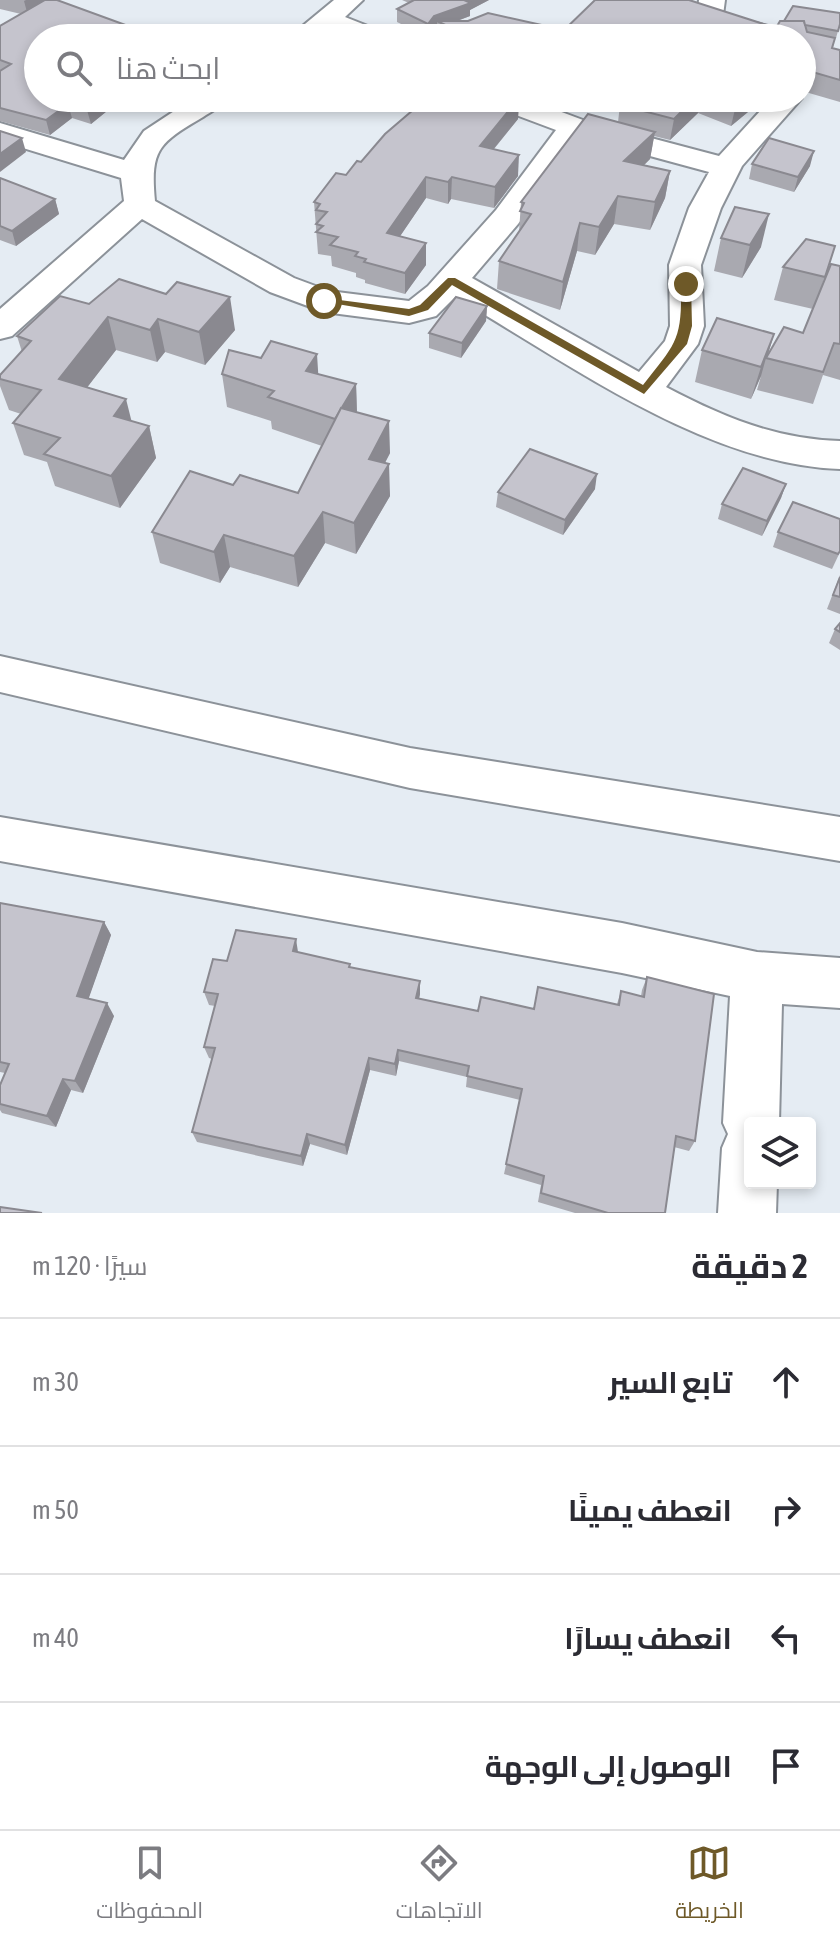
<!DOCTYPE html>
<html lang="ar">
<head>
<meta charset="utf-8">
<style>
  body { margin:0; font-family:"Asap Condensed",Cairo,sans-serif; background:#f2f2f3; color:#2b2b33; direction:rtl }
  .controls { position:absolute; right:24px; bottom:24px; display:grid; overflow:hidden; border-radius:8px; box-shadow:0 4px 12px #0003 }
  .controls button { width:72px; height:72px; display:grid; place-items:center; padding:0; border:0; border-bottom:2px solid #e1e1e2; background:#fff; color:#2b2b33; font:40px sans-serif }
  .stop { position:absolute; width:24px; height:24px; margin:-18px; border:6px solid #6e5928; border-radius:50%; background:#fff }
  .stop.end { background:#6e5928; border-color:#fff; box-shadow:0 2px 8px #0008 }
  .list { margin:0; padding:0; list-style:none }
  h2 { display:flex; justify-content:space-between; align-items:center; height:104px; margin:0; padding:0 32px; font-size:34px }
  h2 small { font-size:26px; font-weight:400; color:#7c7c81 }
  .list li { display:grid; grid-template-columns:52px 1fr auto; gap:24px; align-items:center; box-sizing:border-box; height:128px; padding:0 32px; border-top:2px solid #e1e1e2 }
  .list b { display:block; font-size:30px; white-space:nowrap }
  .list em { font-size:26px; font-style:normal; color:#7c7c81 }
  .icon { flex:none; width:44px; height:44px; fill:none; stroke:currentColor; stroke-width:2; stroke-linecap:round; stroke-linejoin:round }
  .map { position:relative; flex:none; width:840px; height:1213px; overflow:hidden; direction:ltr }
  .search { position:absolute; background:#fff; box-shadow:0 4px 12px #0003; left:24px; right:24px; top:24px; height:88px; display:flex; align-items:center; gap:20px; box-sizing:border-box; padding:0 28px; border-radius:44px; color:#7c7c81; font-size:30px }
  .sheet { height:616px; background:#fff }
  nav { display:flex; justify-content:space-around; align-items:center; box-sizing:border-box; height:112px; border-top:2px solid #e1e1e2; background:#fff; font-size:22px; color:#7c7c81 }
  nav a { display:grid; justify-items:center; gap:4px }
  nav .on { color:#6e5928 }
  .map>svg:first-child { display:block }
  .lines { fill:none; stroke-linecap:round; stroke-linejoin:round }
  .street-casing { stroke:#8c9299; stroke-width:4 }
  .street { fill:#fff; fill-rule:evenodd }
  .wall { fill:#a9a9b0 }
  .shaded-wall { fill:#8a8990 }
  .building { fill:#c5c4cd; stroke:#8a8990; stroke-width:2 }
  .route { fill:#6e5928 }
</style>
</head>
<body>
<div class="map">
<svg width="840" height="1213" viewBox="0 0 840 1213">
  <rect width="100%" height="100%" fill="#e5ecf3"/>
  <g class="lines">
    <g class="street-casing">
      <g id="street">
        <polygon points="334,0 363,0 345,17 383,32 387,38 351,38 329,29 318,38 288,38"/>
        <polygon points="699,0 725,0 723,15 793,32 797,38 752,38 704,26 697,16"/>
        <path d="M 194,98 L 228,98 C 222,107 212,111 203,117 C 159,143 150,149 155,201 L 294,278 L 329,291 L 409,301 L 428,286 L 496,210 L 556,130 L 487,104 L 483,98 L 524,98 L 583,120 L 719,156 L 772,98 L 802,98 L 742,166 L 721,208 L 701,265 L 704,326 L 698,344 L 666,387 C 723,417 775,439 840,441 L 840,469 C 705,464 570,364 455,297 L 436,316 L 409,323 L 324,312 L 270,292 L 142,219 L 12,336 L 0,339 L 0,309 L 124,201 L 121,178 L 0,141 L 0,123 L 124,160 L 144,131 ZM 580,137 L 709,172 L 689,208 L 669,265 L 670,326 L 665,341 L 639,372 L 472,278 L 518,224 Z"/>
        <polygon points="0,656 410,748 840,817 840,861 410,788 0,692"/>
        <polygon points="0,817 622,923 757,952 840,958 840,1008 782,1004 779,1123 750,1123 750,1183 777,1183 776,1213 718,1213 722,1148 728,1134 723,1123 730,996 622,973 0,861"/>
      </g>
    </g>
    <use href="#street" class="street"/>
  </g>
  <g class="wall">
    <polygon points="0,0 57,0 142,31 143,38 38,38 38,98 123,98 91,124 72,118 50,135 0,121 0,26 21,14 0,9"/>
    <polygon points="402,0 489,0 470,10 470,16 457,21 560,34 776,28 780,21 840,24 836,38 834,38 833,48 840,50 840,102 802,91 802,38 436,38 437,28 434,29 428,37 397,22 397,9 409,3"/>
    <polygon points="519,98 518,119 494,149 518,176 494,208 451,199 448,204 426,198 400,236 426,265 405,294 365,283 365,280 356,277 356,273 332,266 331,256 318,254 314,202 361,162"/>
    <polygon points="628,98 765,98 731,126 698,113 670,140 654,136 650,159 644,165 670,171 665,198 650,230 614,224 595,255 577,251 560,310 497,289 499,261 519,232 521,202 618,122 620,105"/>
    <polygon points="752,164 810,166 794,192 749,179"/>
    <polygon points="0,178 55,199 59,214 16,246 0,240"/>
    <polygon points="721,238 761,247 742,278 714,271"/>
    <polygon points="835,246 821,288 840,266 840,380 823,375 813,404 757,390 761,376 751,399 695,382 702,350 768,354 803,333 813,309 774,300 783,267"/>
    <polygon points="89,304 235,330 205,365 165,352 157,362 116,350 87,387 132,422 149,426 156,458 120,508 55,486 47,462 24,455 13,423 21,414 9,410 0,386 0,375 22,352 17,336"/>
    <polygon points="487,306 486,321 461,358 429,348 429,333"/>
    <polygon points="222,374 318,374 356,384 357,412 390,453 385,463 390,496 356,554 325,543 298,587 230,567 220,583 160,563 152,532 233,485 298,493 322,446 272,429 271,421 227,407"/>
    <polygon points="786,484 781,498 762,536 718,519 722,504"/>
    <polygon points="595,489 563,535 496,507 498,492"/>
    <polygon points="778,532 840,552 832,569 773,547"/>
    <polygon points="840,575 840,614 827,609"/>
    <polygon points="840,623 840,650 829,643 835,629"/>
    <polygon points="0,903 104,922 111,935 88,999 114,1016 83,1093 71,1090 56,1127 2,1113 0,1110 0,1085 5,1073 0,1072"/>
    <polygon points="227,961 350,964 350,968 420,994 419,999 478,1011 617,1004 621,991 641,996 642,990 647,977 695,1141 689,1151 674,1147 665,1213 575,1213 538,1202 541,1185 504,1174 520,1100 466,1087 467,1077 399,1061 396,1076 370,1070 347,1155 310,1144 303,1166 197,1142 192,1132 212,1059 209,1058 204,1047 215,1006 209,1005 204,992"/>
  </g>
  <g class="shaded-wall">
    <polygon points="26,0 51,0 28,16 24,1"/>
    <polygon points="464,0 489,0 470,10 470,16 446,25 437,21 437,28 434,29 428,37 428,24 434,16"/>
    <polygon points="142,31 143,38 130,38"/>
    <polygon points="102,98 123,98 91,124 87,110"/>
    <polygon points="519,98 518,119 479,167 480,146"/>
    <polygon points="695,98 700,98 698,113 670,140 674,119"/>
    <polygon points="745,98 765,98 731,126 736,105"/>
    <polygon points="68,104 72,118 50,135 46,120"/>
    <polygon points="655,132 650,159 620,189 624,161"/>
    <polygon points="22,138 26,152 0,172 0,154"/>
    <polygon points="814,151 810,166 794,192 798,177"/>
    <polygon points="519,155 518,176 494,208 495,187"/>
    <polygon points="670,171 665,198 650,230 655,202"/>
    <polygon points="426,177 426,198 388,254 387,233"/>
    <polygon points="452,177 451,199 448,204 448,182"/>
    <polygon points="618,196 614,224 595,255 599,227"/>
    <polygon points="55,199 59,214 16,246 12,231"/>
    <polygon points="769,214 761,247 742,278 750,245"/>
    <polygon points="580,223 577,251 560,310 563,282"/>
    <polygon points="426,243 426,265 405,294 405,273"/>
    <polygon points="230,297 235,330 205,365 199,332"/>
    <polygon points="487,306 486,321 461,358 462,343"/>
    <polygon points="108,317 116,350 69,411 59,379"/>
    <polygon points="158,319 165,352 157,362 150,330"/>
    <polygon points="774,334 767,358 766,358 761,376 751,399 761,367"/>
    <polygon points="317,354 319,386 306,371"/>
    <polygon points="356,384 357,416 337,451 335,419"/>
    <polygon points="126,399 134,431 114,416"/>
    <polygon points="389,421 390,453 370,491 369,459"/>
    <polygon points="149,426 156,458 120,508 111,476"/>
    <polygon points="389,464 390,496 356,554 354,523"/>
    <polygon points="597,474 595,489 563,535 565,520"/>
    <polygon points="786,484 781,498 762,536 767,521"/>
    <polygon points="323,512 325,543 298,587 294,556"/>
    <polygon points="224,535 230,567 220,583 214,552"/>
    <polygon points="104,922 111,935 85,1009 77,996"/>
    <polygon points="296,939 298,952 295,965 293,951"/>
    <polygon points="420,981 420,994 416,1010 416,998"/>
    <polygon points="107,1003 114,1016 83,1093 75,1081"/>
    <polygon points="398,1050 399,1061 396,1076 395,1064"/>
    <polygon points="369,1058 370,1070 347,1155 345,1145"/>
    <polygon points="63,1079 71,1090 56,1127 47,1116"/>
    <polygon points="307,1134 310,1144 303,1166 301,1156"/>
  </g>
  <g class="building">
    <polygon points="45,0 57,0 142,31 130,38 38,38 38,98 102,98 87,110 68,104 46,120 0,108 0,71 11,64 0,60 0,26"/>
    <polygon points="414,0 464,0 471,3 434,16 428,24 397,9"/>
    <polygon points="595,0 689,0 776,28 780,21 804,21 807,32 835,38 832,48 840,50 840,80 802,69 802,38 456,38 449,34 456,30 437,21 468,21 488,13 546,26 560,34"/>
    <polygon points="793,6 840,13 840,24 838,31 805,25 804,21 784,21"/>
    <polygon points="427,98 519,98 480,146 519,155 495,187 452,177 448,182 426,177 387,233 426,243 405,273 364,262 366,259 355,256 358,252 330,245 338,237 316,232 323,226 316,224 327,212 316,210 320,204 314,202 336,173 346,175 357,161 361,162 385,134"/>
    <polygon points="628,98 695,98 674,119 620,105"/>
    <polygon points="717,98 745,98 736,105"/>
    <polygon points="588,114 655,132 624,161 670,171 655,202 618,196 599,227 580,223 563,282 499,261 531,214 520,211 524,203 521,202"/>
    <polygon points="0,131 22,138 0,154"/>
    <polygon points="769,138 814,151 798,177 752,164"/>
    <polygon points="0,178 55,199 12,231 0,226"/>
    <polygon points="735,207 769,214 750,245 721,238"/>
    <polygon points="806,239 835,246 825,277 783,267"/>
    <polygon points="831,264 840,266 840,344 834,343 823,372 766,358 784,327 803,333"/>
    <polygon points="119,279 166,294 177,282 230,297 199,332 158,319 150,330 108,317 59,379 126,399 114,416 149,426 111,476 44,454 60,438 13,423 41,390 0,379 0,375 31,341 17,336 60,296 89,304"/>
    <polygon points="456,297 487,306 462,343 429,333"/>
    <polygon points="717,318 774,334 761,367 702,350"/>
    <polygon points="271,341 317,354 306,371 356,384 335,419 268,397 274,391 222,374 229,350 261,358"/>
    <polygon points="341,408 389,421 369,459 389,464 354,523 323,512 294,556 224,535 214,552 152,532 190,471 233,485 240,475 298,493"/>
    <polygon points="530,449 597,474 565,520 498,492"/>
    <polygon points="743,468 786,484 767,521 722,504"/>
    <polygon points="793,502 840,519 840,551 838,554 778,532"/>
    <polygon points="840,577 840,597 833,595"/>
    <polygon points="840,623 840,632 835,629"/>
    <polygon points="0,903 104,922 77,996 107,1003 75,1081 63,1079 47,1116 0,1104 0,1085 9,1064 0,1062"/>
    <polygon points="236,930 296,939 293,951 350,964 349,967 420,981 416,998 478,1011 481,997 534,1009 538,987 619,1005 621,991 644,997 647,977 714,994 695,1141 676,1136 665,1213 608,1213 541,1193 544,1176 506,1164 522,1089 467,1076 469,1066 398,1050 395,1064 369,1058 345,1145 307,1134 301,1156 192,1132 215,1048 204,1047 218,994 204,992 213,959 227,961"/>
    <polygon points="0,1207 42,1213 0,1213"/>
  </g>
  <path class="route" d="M 448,278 L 455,278 L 643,385 C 677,342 682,340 681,284 L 686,281 L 691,284 L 692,326 L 687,344 L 644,394 L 452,285 L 428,310 L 409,316 L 319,301 L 324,298 L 409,309 L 420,305 Z"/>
</svg>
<div class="controls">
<button><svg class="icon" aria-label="layers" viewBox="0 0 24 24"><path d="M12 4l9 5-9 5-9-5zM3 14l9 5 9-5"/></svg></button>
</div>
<div class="stop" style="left:324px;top:301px"></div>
<div class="stop end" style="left:686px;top:284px"></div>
<div class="search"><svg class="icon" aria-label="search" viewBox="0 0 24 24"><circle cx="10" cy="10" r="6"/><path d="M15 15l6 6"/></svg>ابحث هنا</div>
</div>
<section class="sheet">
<h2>2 دقيقة<small>سيرًا · 120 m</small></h2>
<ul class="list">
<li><svg class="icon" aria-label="ahead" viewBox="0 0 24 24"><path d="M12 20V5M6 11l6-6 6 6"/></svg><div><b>تابع السير</b></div><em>30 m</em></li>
<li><svg class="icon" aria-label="right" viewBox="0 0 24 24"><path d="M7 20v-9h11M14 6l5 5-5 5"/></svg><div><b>انعطف يمينًا</b></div><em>50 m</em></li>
<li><svg class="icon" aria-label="left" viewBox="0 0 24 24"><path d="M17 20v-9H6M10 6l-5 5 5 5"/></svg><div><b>انعطف يسارًا</b></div><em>40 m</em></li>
<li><svg class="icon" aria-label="arrive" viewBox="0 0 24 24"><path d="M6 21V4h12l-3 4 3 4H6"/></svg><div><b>الوصول إلى الوجهة</b></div></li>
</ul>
</section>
<nav>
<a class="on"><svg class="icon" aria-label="map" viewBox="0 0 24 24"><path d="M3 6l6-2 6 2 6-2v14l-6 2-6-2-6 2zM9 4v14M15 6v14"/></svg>الخريطة</a>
<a><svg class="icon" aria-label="directions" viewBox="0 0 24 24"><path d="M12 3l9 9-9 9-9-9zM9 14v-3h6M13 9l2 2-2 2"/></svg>الاتجاهات</a>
<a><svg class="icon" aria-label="saved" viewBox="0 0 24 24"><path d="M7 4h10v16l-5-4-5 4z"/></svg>المحفوظات</a>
</nav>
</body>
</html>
